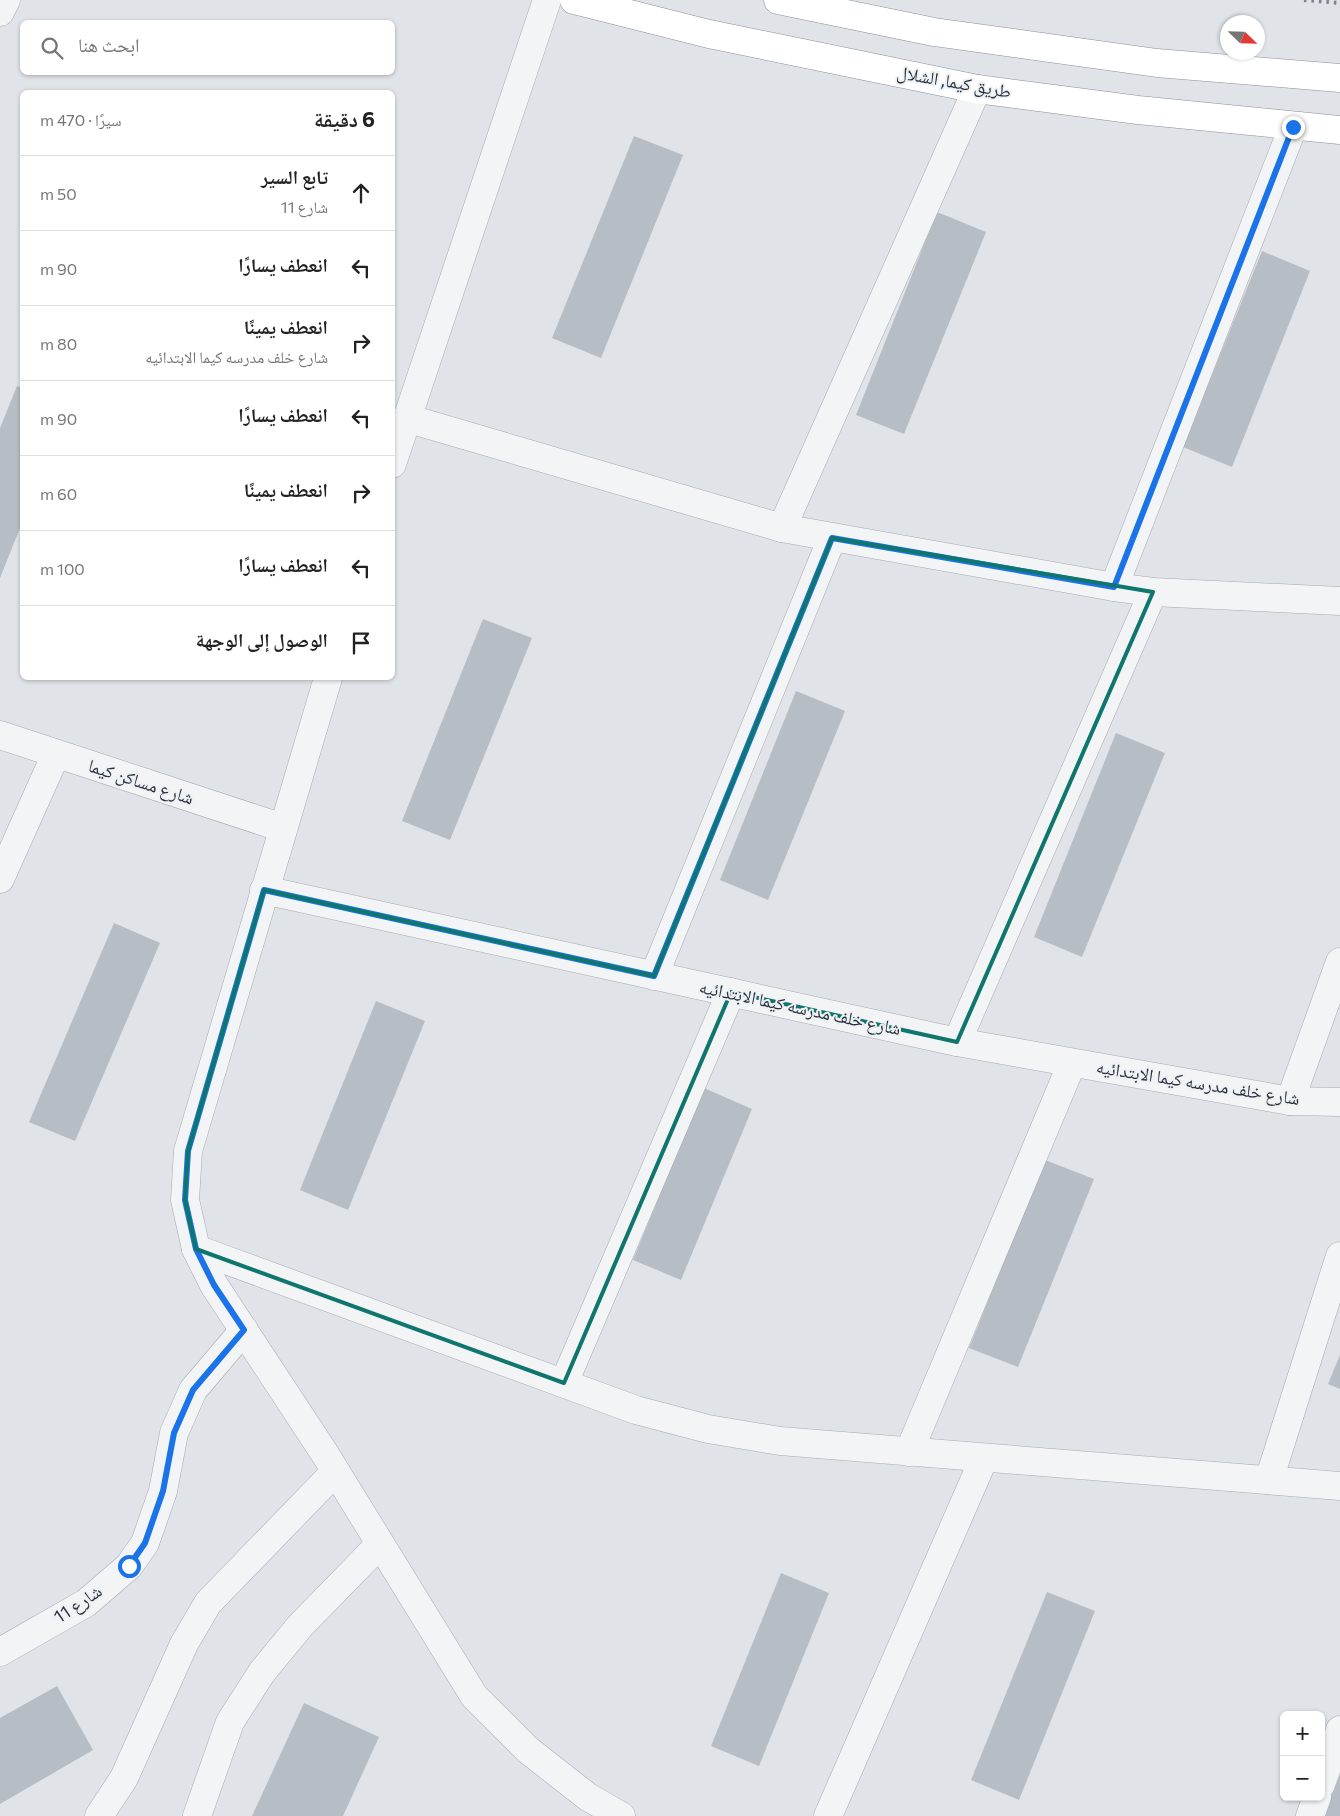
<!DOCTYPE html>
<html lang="ar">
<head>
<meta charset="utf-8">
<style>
  body { margin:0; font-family:Commissioner,"Noto Naskh Arabic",sans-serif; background:#f2f2f2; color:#222; direction:rtl }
  .controls { position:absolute; right:15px; bottom:15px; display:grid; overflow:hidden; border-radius:8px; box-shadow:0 1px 4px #0004 }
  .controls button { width:45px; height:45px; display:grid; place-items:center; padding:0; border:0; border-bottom:1px solid #e0e0e0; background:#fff; color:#222; font:25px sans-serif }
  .compass { position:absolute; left:1220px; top:15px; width:45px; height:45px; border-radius:50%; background:#fff; box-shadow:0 1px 4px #0004; rotate:113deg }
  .stop { position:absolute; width:15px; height:15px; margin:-11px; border:4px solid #1a73e8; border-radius:50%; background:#fff }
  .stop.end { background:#1a73e8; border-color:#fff; box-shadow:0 1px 5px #0008 }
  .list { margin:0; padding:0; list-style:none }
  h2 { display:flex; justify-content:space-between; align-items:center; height:65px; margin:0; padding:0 20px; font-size:21px }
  h2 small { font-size:16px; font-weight:400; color:#767676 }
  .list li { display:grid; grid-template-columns:32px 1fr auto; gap:15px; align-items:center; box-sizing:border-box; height:75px; padding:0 20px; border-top:1px solid #e0e0e0 }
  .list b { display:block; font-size:19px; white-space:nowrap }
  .list p { margin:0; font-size:16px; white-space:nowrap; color:#767676 }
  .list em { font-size:16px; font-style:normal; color:#767676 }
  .icon { flex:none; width:28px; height:28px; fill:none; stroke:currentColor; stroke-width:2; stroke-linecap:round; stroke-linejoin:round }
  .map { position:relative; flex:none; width:1340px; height:1816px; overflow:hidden; direction:ltr }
  .search { position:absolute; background:#fff; box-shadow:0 1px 4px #0004; left:20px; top:20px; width:375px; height:55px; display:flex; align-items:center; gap:12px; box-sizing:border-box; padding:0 18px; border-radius:8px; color:#767676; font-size:19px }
  .panel { position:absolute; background:#fff; box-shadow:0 1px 4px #0004; left:20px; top:90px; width:375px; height:590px; border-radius:8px; direction:rtl }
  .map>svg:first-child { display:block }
  .building { fill:#b7bdc4 }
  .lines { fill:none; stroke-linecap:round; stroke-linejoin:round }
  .street-casing { stroke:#a6aab2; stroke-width:29 }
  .highway-casing { stroke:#88919d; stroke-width:29 }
  .street { stroke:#f2f4f6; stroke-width:28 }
  .highway { stroke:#fff; stroke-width:28 }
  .rail { stroke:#7a8390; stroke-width:4; stroke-dasharray:2.5 5; stroke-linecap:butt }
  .route { stroke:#1a73e8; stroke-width:6 }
  .marked { fill:none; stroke:#0f766e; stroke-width:4; stroke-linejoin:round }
  .labels { text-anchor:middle; stroke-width:4; stroke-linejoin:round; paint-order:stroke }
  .street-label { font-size:18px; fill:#2a323e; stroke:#eff2f5 }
</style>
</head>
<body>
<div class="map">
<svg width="1340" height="1816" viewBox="0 0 1340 1816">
  <rect width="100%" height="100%" fill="#e0e3e8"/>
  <g class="building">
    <polygon points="634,136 683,155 601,358 552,338"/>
    <polygon points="937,212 986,232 904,434 856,415"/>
    <polygon points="1262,251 1310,271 1232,467 1183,447"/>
    <polygon points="17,386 22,388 22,523 0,578 0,428"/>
    <polygon points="483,619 532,638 450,840 402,821"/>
    <polygon points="796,691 845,711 768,900 720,880"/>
    <polygon points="1116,733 1165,753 1082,957 1034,937"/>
    <polygon points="114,923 160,943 75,1141 29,1122"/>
    <polygon points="376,1001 425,1021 348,1210 300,1190"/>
    <polygon points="704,1088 752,1109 681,1280 633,1260"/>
    <polygon points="1045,1160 1094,1179 1018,1367 969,1348"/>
    <polygon points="1340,1355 1340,1389 1328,1384"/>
    <polygon points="781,1573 829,1593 759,1766 711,1746"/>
    <polygon points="1047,1592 1095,1611 1019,1800 971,1780"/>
    <polygon points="57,1686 93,1750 0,1804 0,1718"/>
    <polygon points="304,1703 379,1737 343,1816 252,1816"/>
    <polygon points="1340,1775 1340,1816 1323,1816"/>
  </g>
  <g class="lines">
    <g class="street-casing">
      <g id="street">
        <polyline points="0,12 6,0"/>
        <polyline points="406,418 782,528 1114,587 1153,592 1340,601"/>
        <polyline points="392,464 547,0"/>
        <polyline points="782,528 977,89"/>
        <polyline points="1114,587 1293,127"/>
        <polyline points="328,678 188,1151 185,1200 196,1249 214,1285 325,1454 474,1696 528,1750 588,1797 621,1816"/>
        <polyline points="0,735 283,828"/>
        <polyline points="0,879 56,754"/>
        <polyline points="264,890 957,1042 1290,1101 1340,1102"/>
        <polyline points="654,976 832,538"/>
        <polyline points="957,1042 1153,592"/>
        <polyline points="1290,1101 1340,962"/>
        <polyline points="196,1249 636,1410 708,1429 780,1441 1340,1486"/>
        <polyline points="564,1383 731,992"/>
        <polyline points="909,1452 1072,1063"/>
        <polyline points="1269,1480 1340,1256"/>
        <polyline points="0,1652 86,1603 129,1566 145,1543 163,1491 174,1433 193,1390 244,1330"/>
        <polyline points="1321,1784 1340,1730"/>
        <polyline points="99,1816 124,1778 184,1644 208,1603 335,1472"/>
        <polyline points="197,1816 230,1722 262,1672 300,1626 379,1545"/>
        <polyline points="828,1816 984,1458"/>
        <polyline points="1310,1816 1317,1797"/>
      </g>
    </g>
    <g class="highway-casing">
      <g id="highway">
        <polyline points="574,0 709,34 977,89 1138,110 1340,130"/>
        <polyline points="778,0 934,32 1157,63 1340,78"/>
      </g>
    </g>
    <use href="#street" class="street"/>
    <use href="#highway" class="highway"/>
    <polyline class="rail" points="1304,0 1340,3"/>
  </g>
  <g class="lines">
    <polyline class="route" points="129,1566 145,1543 163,1491 174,1433 193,1390 244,1330 214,1285 196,1249 185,1200 188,1151 264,890 654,976 832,538 1114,587 1293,127"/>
  </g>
  <path class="marked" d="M 832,538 L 1153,592 L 957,1042 L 731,992 L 564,1383 L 196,1249 L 185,1200 L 188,1151 L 264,890 L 654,976 Z"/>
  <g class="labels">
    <g class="street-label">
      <text transform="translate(954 82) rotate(10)" y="6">طريق كيما, الشلال</text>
      <text transform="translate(141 782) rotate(18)" y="6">شارع مساكن كيما</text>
      <text transform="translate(800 1008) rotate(12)" y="6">شارع خلف مدرسه كيما الابتدائيه</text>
      <text transform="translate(1198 1083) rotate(9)" y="6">شارع خلف مدرسه كيما الابتدائيه</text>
      <text transform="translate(78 1604) rotate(-34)" y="6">شارع 11</text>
    </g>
  </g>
</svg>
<div class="controls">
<button>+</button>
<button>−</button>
</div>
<svg class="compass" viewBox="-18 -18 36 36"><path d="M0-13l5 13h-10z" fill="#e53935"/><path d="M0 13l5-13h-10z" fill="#767676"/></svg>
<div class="stop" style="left:129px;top:1566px"></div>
<div class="stop end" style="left:1293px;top:127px"></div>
<div class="search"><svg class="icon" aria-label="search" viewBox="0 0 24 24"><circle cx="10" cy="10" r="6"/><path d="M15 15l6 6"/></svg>ابحث هنا</div>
<section class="panel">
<h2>6 دقيقة<small>سيرًا · 470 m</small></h2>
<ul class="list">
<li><svg class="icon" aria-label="ahead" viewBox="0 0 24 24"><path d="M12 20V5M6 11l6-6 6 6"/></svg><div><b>تابع السير</b><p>شارع 11</p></div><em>50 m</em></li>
<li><svg class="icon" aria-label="left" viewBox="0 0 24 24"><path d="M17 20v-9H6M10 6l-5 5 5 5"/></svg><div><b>انعطف يسارًا</b></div><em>90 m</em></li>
<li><svg class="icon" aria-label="right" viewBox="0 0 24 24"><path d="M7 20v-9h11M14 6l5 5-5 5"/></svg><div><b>انعطف يمينًا</b><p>شارع خلف مدرسه كيما الابتدائيه</p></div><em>80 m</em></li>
<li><svg class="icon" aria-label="left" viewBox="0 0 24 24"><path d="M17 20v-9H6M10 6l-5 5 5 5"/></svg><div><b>انعطف يسارًا</b></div><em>90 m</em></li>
<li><svg class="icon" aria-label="right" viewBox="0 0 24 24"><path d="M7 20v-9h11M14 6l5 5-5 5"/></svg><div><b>انعطف يمينًا</b></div><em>60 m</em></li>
<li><svg class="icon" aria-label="left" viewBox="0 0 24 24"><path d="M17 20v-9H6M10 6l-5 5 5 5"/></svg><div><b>انعطف يسارًا</b></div><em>100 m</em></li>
<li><svg class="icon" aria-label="arrive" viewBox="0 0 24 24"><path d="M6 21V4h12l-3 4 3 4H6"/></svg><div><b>الوصول إلى الوجهة</b></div></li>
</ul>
</section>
</div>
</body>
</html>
